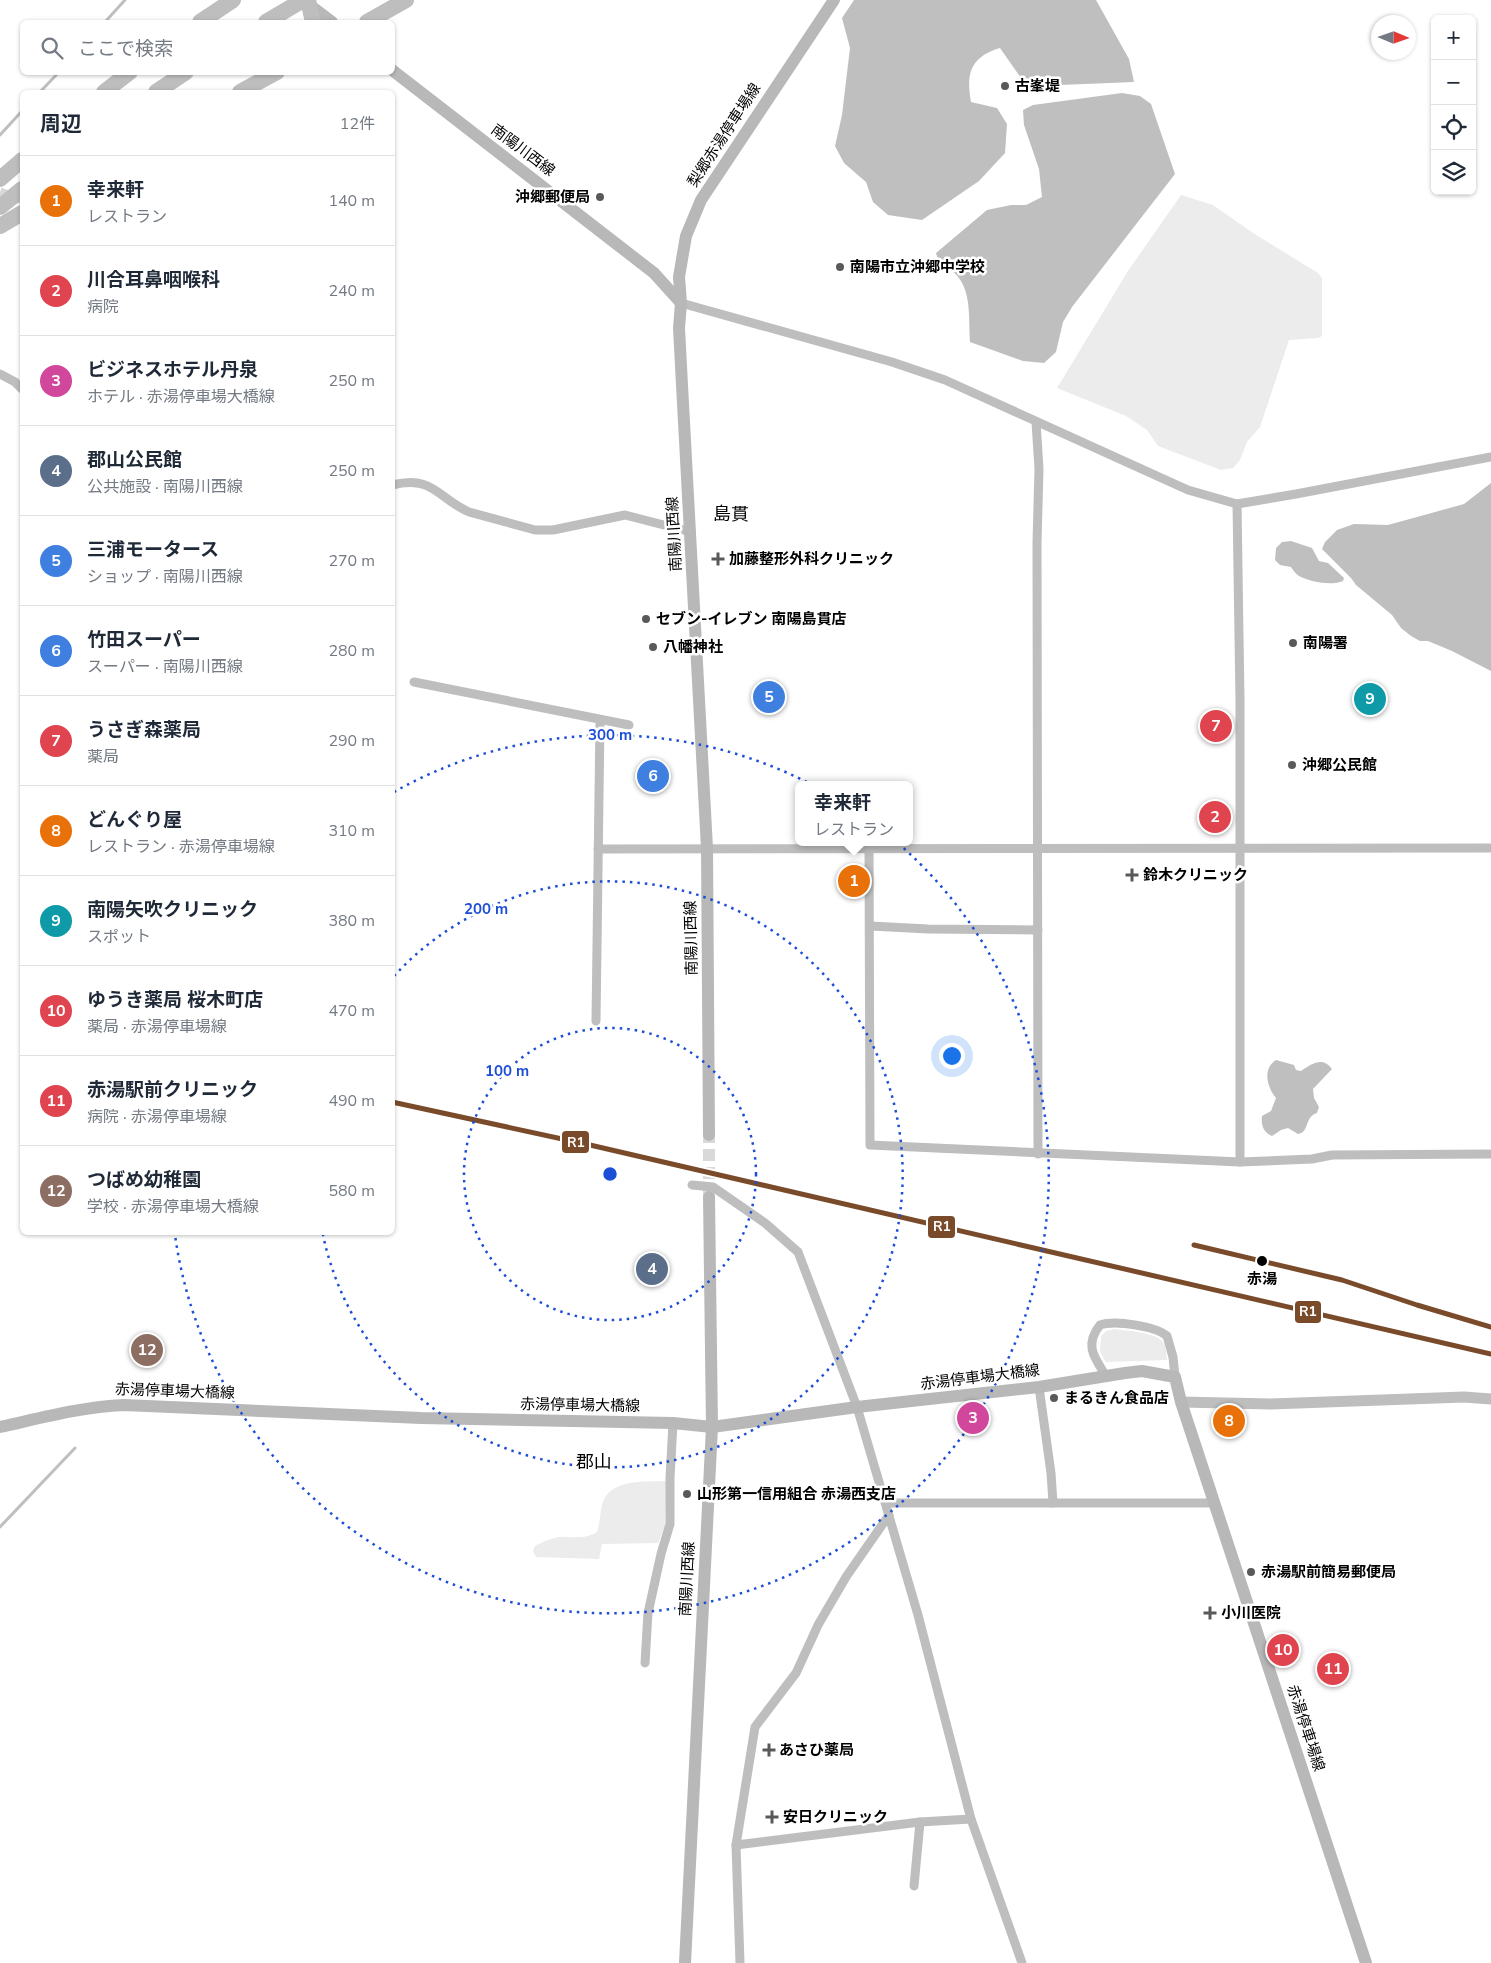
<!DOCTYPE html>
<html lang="ja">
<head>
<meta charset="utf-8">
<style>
  body { margin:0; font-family:"Nunito Sans","Noto Sans JP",sans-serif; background:#f6f6f7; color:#1f2937 }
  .controls { position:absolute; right:15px; top:15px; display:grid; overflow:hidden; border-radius:8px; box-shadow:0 1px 4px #0004 }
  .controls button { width:45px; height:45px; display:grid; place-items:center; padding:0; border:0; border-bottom:1px solid #e0e1e3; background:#fff; color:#1f2937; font:25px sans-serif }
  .compass { position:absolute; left:1371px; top:15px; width:45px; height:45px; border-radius:50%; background:#fff; box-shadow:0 1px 4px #0004; rotate:92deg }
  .you { position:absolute; left:951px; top:1055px; width:18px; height:18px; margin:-12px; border:4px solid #fff; border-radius:50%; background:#1a73e8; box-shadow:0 0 0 8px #1a73e833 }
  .badge { display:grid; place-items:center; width:32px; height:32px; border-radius:50%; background:#7c3aed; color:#fff; font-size:16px; font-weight:700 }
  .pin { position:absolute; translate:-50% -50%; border:2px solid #fff; box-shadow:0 1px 5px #0006 }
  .popup { position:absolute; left:795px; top:781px; width:118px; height:65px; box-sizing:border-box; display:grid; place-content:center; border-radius:8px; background:#fff; filter:drop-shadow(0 1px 4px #0005); font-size:16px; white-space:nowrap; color:#747a83 }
  .popup b { font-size:19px; color:#1f2937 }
  .popup::after { content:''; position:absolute; left:50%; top:100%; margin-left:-10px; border:10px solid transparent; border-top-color:#fff }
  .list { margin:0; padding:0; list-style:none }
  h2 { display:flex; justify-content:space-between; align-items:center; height:65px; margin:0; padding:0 20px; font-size:21px }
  h2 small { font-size:16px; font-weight:400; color:#747a83 }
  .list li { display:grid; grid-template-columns:32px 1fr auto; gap:15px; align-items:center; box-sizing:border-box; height:90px; padding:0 20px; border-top:1px solid #e0e1e3 }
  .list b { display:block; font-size:19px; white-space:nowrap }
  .list p { margin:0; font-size:16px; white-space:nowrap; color:#747a83 }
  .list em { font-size:16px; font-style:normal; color:#747a83 }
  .icon { flex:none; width:28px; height:28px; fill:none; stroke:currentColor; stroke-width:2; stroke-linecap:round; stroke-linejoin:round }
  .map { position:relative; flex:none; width:1491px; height:1963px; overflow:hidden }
  .search { position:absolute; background:#fff; box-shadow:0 1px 4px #0004; left:20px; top:20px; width:375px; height:55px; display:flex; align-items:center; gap:12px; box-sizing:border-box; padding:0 18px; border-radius:8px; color:#747a83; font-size:19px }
  .panel { position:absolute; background:#fff; box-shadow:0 1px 4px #0004; left:20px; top:90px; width:375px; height:1145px; border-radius:8px }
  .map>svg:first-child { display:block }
  .green { fill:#ececec }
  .water { fill:#bfbfbf }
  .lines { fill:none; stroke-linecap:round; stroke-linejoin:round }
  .stream { stroke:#bfbfbf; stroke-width:3 }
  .minor-tunnel { stroke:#d9d9d9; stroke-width:9; stroke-dasharray:9 4.5; stroke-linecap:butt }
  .secondary-tunnel { stroke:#d9d9d9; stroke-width:12; stroke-dasharray:12 6; stroke-linecap:butt }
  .minor { stroke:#bebebe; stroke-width:9 }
  .tertiary { stroke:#bebebe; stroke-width:11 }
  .secondary { stroke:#b8b8b8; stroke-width:12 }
  .motorway { stroke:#bebebe; stroke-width:16 }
  .rail { stroke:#bebebe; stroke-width:3; stroke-dasharray:8 2.5 1 2.5; stroke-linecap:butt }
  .rail-1-casing { stroke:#fff; stroke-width:9 }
  .rail-1 { stroke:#7a4b2a; stroke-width:5 }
  .ring { fill:none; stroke:#1d4ed8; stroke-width:2.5; stroke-dasharray:2.5 5 }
  .poi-dot { fill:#595959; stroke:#fff; stroke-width:2 }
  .stop-dot { fill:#000; stroke:#fff; stroke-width:2 }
  .labels { text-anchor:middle; stroke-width:5; stroke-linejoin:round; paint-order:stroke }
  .poi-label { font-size:15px; font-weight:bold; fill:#000; stroke:#fff; text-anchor:start }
  .street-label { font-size:15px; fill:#000; stroke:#fff }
  .stop-label { font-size:15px; font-weight:bold; fill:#000; stroke:#fff }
  .quarter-label { font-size:18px; fill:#000; stroke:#fff }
  .centre { fill:#1d4ed8; stroke:#fff; stroke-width:2.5 }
  .ring-label { font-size:15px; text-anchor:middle; font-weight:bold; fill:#1d4ed8; stroke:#fff; stroke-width:5; stroke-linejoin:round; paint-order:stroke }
  .line-badge { stroke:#fff; stroke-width:2 }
  .badge-label { font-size:14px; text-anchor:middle; font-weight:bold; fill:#fff }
</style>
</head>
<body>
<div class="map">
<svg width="1491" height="1963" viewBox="0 0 1491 1963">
  <rect width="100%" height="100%" fill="#fff"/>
  <g class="green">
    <polygon points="1181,195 1213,205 1253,233 1318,273 1322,278 1322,336 1318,338 1289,340 1260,427 1247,442 1240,460 1233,468 1221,470 1158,446 1147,430 1126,416 1057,388 1128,271"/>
    <path d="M 1114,1329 C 1126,1331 1154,1332 1162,1341 C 1167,1346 1166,1354 1167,1360 L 1106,1362 L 1100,1352 L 1101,1336 L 1106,1331 Z"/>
    <path d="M 666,1481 L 665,1526 L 658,1543 L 602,1544 L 599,1559 L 536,1557 L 533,1551 L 535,1546 C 542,1542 550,1539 558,1537 C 573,1536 584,1540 597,1532 C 600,1523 600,1514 602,1505 C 609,1478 645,1482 666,1481 Z"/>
  </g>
  <g class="water">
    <path d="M 854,0 L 1096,0 L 1129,59 L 1134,82 L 1035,86 L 1021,78 L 1000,48 C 970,57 966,74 971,102 L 997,108 L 1007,124 L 1005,153 L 979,181 L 922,220 L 888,215 L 873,202 L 866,182 L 844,163 L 835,146 L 842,115 L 850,48 L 842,18 Z"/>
    <path d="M 1122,93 L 1140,96 L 1151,104 L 1175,174 L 1072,307 L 1063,322 L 1056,352 L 1044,363 L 1023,361 L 970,342 C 968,310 974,278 939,263 L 936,253 L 987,210 L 1011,205 L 1026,205 L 1042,197 L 1039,169 L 1024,125 L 1023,110 L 1033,105 Z"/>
    <polygon points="1491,483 1491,671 1452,651 1428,641 1420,641 1411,636 1401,628 1392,615 1356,585 1351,578 1322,549 1325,542 1337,530 1354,524 1388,525 1464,504"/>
    <path d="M 1291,541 L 1312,548 L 1319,561 L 1328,563 L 1344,578 L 1343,581 C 1332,586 1310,582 1299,576 C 1296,574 1293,570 1291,567 L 1280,565 L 1275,560 L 1276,548 L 1282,542 Z"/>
    <path d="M 1276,1060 L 1294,1065 L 1296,1070 L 1301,1071 C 1312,1064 1322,1056 1332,1069 L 1313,1089 L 1314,1098 L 1319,1107 L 1317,1113 C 1304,1117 1310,1132 1298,1134 L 1288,1128 L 1281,1130 L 1272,1136 C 1263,1132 1261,1125 1262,1116 L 1271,1111 L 1276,1098 C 1267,1087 1262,1069 1276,1060 Z"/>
  </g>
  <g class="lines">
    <g class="stream">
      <polyline points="105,22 125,0"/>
      <polyline points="40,92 59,72"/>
      <polyline points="0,135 22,111"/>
      <polyline points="0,1527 75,1448"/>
    </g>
    <polyline class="minor-tunnel" points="0,192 22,200"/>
    <polyline class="secondary-tunnel" points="709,1197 709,1135"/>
    <g class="minor">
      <polyline points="681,303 892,362 945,380 1188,490 1237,504 1296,494 1491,457"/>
      <polyline points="0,374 15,382 22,389"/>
      <polyline points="1036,422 1039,469 1037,543 1038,1154"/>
      <path d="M 392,485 C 434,475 437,498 469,512 L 535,530 L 553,530 L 625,515 L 691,532"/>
      <polyline points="1237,504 1240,701 1240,1162"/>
      <polyline points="414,682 629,725"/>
      <polyline points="869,848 870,1145 1240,1162 1312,1159 1332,1155 1491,1154"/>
      <polyline points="598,849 1491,848"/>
      <polyline points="870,926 928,929 1038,930"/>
      <polyline points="596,1021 600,720"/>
      <polyline points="692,1185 713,1187 765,1223 798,1252 857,1407 918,1615 971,1819 1022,1963"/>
      <path d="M 1106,1376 C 1094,1357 1084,1345 1100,1325 C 1115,1320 1155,1326 1167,1336 L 1173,1357 L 1175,1377"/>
      <polyline points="1039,1387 1051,1473 1053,1503"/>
      <polyline points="886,1503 1214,1503"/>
      <polyline points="645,1663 648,1613 661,1554 670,1524 670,1478 673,1423"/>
      <polyline points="736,1845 920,1822 971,1819"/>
      <polyline points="914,1886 920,1822"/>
      <polyline points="740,1963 736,1845 755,1727 796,1673 818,1625 846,1577 889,1515"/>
    </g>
    <polyline class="tertiary" points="1181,1402 1271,1404 1464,1397 1491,1399"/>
    <g class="secondary">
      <polyline points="307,3 332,22"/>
      <polyline points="392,70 654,273 681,303"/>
      <polyline points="709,1135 707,848 682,385 679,328 681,303 679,277 686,236 701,200 834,0"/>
      <path d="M 0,1427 C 41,1418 81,1407 124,1405 L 421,1418 L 673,1423 L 712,1427 L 857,1407 L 1039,1387 L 1125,1373 L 1142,1371 L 1175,1377 L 1181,1402 L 1366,1963"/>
      <polyline points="685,1963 712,1427 709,1197"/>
    </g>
    <g class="motorway">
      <polyline points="308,0 313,22"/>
      <polyline points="200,22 233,0"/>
      <polyline points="266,22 303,0"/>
      <polyline points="367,22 406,0"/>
      <polyline points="104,92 130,72"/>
      <polyline points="156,92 186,72"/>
      <polyline points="240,92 277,72"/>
      <polyline points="0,179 22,160"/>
      <polyline points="0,207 22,189"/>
      <polyline points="0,226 22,213"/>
    </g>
    <polyline class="rail" points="1194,1245 1265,1261"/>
    <g class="rail-1-casing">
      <g id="rail-1">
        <polyline points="392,1102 590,1145 1491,1354"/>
        <polyline points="1194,1245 1342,1280 1417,1305 1491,1327"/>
      </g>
    </g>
    <use href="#rail-1" class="rail-1"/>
  </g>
  <g class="ring">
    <circle cx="610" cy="1174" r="146"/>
    <path d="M394 976A293 293 0 1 1 323 1235"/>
    <path d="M394 792A439 439 0 1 1 175 1235"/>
  </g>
  <g class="poi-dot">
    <circle cx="1005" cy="86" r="5"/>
    <circle cx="600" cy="197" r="5"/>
    <circle cx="840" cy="267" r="5"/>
    <path d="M715.5 551.5h5v5h5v5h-5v5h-5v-5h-5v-5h5z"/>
    <circle cx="646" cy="619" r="5"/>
    <circle cx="1293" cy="643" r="5"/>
    <circle cx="653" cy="647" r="5"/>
    <circle cx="1292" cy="765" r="5"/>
    <path d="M1129.5 867.5h5v5h5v5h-5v5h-5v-5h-5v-5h5z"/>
    <circle cx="1054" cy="1398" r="5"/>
    <circle cx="687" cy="1494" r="5"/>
    <circle cx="1251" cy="1572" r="5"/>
    <path d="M1207.5 1605.5h5v5h5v5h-5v5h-5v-5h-5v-5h5z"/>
    <path d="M766.5 1742.5h5v5h5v5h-5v5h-5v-5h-5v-5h5z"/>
    <path d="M769.5 1809.5h5v5h5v5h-5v5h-5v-5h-5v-5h5z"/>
  </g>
  <circle class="stop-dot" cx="1262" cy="1261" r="6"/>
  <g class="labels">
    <g class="poi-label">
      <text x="1015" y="91">古峯堤</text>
      <text x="590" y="202" text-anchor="end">沖郷郵便局</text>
      <text x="850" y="272">南陽市立沖郷中学校</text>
      <text x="729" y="564">加藤整形外科クリニック</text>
      <text x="656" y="624">セブン-イレブン 南陽島貫店</text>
      <text x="1303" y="648">南陽署</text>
      <text x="663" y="652">八幡神社</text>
      <text x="1302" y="770">沖郷公民館</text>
      <text x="1143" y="880">鈴木クリニック</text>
      <text x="1064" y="1403">まるきん食品店</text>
      <text x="697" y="1499">山形第一信用組合 赤湯西支店</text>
      <text x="1261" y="1577">赤湯駅前簡易郵便局</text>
      <text x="1221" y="1618">小川医院</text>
      <text x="779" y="1755">あさひ薬局</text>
      <text x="783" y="1822">安日クリニック</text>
    </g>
    <g class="street-label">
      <text transform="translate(724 135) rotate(-57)" y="5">梨郷赤湯停車場線</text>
      <text transform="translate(523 150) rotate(37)" y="5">南陽川西線</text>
      <text transform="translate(674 534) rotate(-93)" y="5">南陽川西線</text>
      <text transform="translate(691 938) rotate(-91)" y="5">南陽川西線</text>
      <text transform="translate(980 1377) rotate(-7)" y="5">赤湯停車場大橋線</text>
      <text transform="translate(175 1391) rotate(2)" y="5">赤湯停車場大橋線</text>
      <text transform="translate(580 1405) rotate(1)" y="5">赤湯停車場大橋線</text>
      <text transform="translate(687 1579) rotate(-87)" y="5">南陽川西線</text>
      <text transform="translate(1306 1728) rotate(72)" y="5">赤湯停車場線</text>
    </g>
    <g class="stop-label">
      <text x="1262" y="1284">赤湯</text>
    </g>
    <g class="quarter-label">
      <text x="731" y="520">島貫</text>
      <text x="594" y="1468">郡山</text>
    </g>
  </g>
  <circle cx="610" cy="1174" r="8" class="centre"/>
  <g class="ring-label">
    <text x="610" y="740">300 m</text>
    <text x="486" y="914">200 m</text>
    <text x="507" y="1076">100 m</text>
  </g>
  <g class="line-badge">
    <rect x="561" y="1130" width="29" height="24" rx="5" fill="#7a4b2a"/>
    <rect x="927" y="1215" width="29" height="24" rx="5" fill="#7a4b2a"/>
    <rect x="1294" y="1300" width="28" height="24" rx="5" fill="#7a4b2a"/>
  </g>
  <g class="badge-label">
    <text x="576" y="1147">R1</text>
    <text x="942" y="1231">R1</text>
    <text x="1308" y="1316">R1</text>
  </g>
</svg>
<div class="controls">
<button>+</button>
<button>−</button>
<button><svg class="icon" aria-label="locate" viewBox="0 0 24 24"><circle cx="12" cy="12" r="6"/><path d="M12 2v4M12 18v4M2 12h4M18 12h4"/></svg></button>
<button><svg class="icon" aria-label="layers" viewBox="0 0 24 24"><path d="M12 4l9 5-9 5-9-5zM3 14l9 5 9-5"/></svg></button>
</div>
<svg class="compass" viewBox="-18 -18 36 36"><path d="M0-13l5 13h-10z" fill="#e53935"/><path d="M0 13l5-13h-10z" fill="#747a83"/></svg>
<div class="you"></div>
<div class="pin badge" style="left:854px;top:881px;background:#e8710a">1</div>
<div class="popup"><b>幸来軒</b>レストラン</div>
<div class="pin badge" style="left:1215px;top:817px;background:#e0444e">2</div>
<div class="pin badge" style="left:973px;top:1418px;background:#d1479c">3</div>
<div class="pin badge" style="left:652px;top:1269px;background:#5c6f8a">4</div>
<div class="pin badge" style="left:769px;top:697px;background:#3f7fe0">5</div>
<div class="pin badge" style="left:653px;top:776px;background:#3f7fe0">6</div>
<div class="pin badge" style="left:1216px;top:726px;background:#e0444e">7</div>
<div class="pin badge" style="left:1229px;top:1421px;background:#e8710a">8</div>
<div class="pin badge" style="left:1370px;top:699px;background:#0f9aa8">9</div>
<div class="pin badge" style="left:1283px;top:1650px;background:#e0444e">10</div>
<div class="pin badge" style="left:1333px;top:1669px;background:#e0444e">11</div>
<div class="pin badge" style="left:147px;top:1350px;background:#8d6e63">12</div>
<div class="search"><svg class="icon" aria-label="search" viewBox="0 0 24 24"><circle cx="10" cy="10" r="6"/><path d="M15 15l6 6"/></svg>ここで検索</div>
<section class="panel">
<h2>周辺<small>12件</small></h2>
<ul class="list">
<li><span class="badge" style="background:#e8710a">1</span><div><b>幸来軒</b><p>レストラン</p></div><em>140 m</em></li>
<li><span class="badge" style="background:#e0444e">2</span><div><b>川合耳鼻咽喉科</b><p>病院</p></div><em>240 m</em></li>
<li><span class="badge" style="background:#d1479c">3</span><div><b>ビジネスホテル丹泉</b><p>ホテル · 赤湯停車場大橋線</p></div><em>250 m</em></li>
<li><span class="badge" style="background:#5c6f8a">4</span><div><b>郡山公民館</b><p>公共施設 · 南陽川西線</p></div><em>250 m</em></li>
<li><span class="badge" style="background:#3f7fe0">5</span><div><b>三浦モータース</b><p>ショップ · 南陽川西線</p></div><em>270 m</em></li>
<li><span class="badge" style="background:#3f7fe0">6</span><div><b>竹田スーパー</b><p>スーパー · 南陽川西線</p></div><em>280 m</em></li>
<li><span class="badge" style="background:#e0444e">7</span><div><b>うさぎ森薬局</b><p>薬局</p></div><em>290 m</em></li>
<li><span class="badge" style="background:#e8710a">8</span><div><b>どんぐり屋</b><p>レストラン · 赤湯停車場線</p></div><em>310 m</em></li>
<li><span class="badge" style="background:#0f9aa8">9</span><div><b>南陽矢吹クリニック</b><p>スポット</p></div><em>380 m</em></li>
<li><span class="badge" style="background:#e0444e">10</span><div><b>ゆうき薬局 桜木町店</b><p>薬局 · 赤湯停車場線</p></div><em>470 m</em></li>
<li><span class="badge" style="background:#e0444e">11</span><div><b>赤湯駅前クリニック</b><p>病院 · 赤湯停車場線</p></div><em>490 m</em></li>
<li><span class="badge" style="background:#8d6e63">12</span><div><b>つばめ幼稚園</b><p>学校 · 赤湯停車場大橋線</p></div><em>580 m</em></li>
</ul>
</section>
</div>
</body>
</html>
